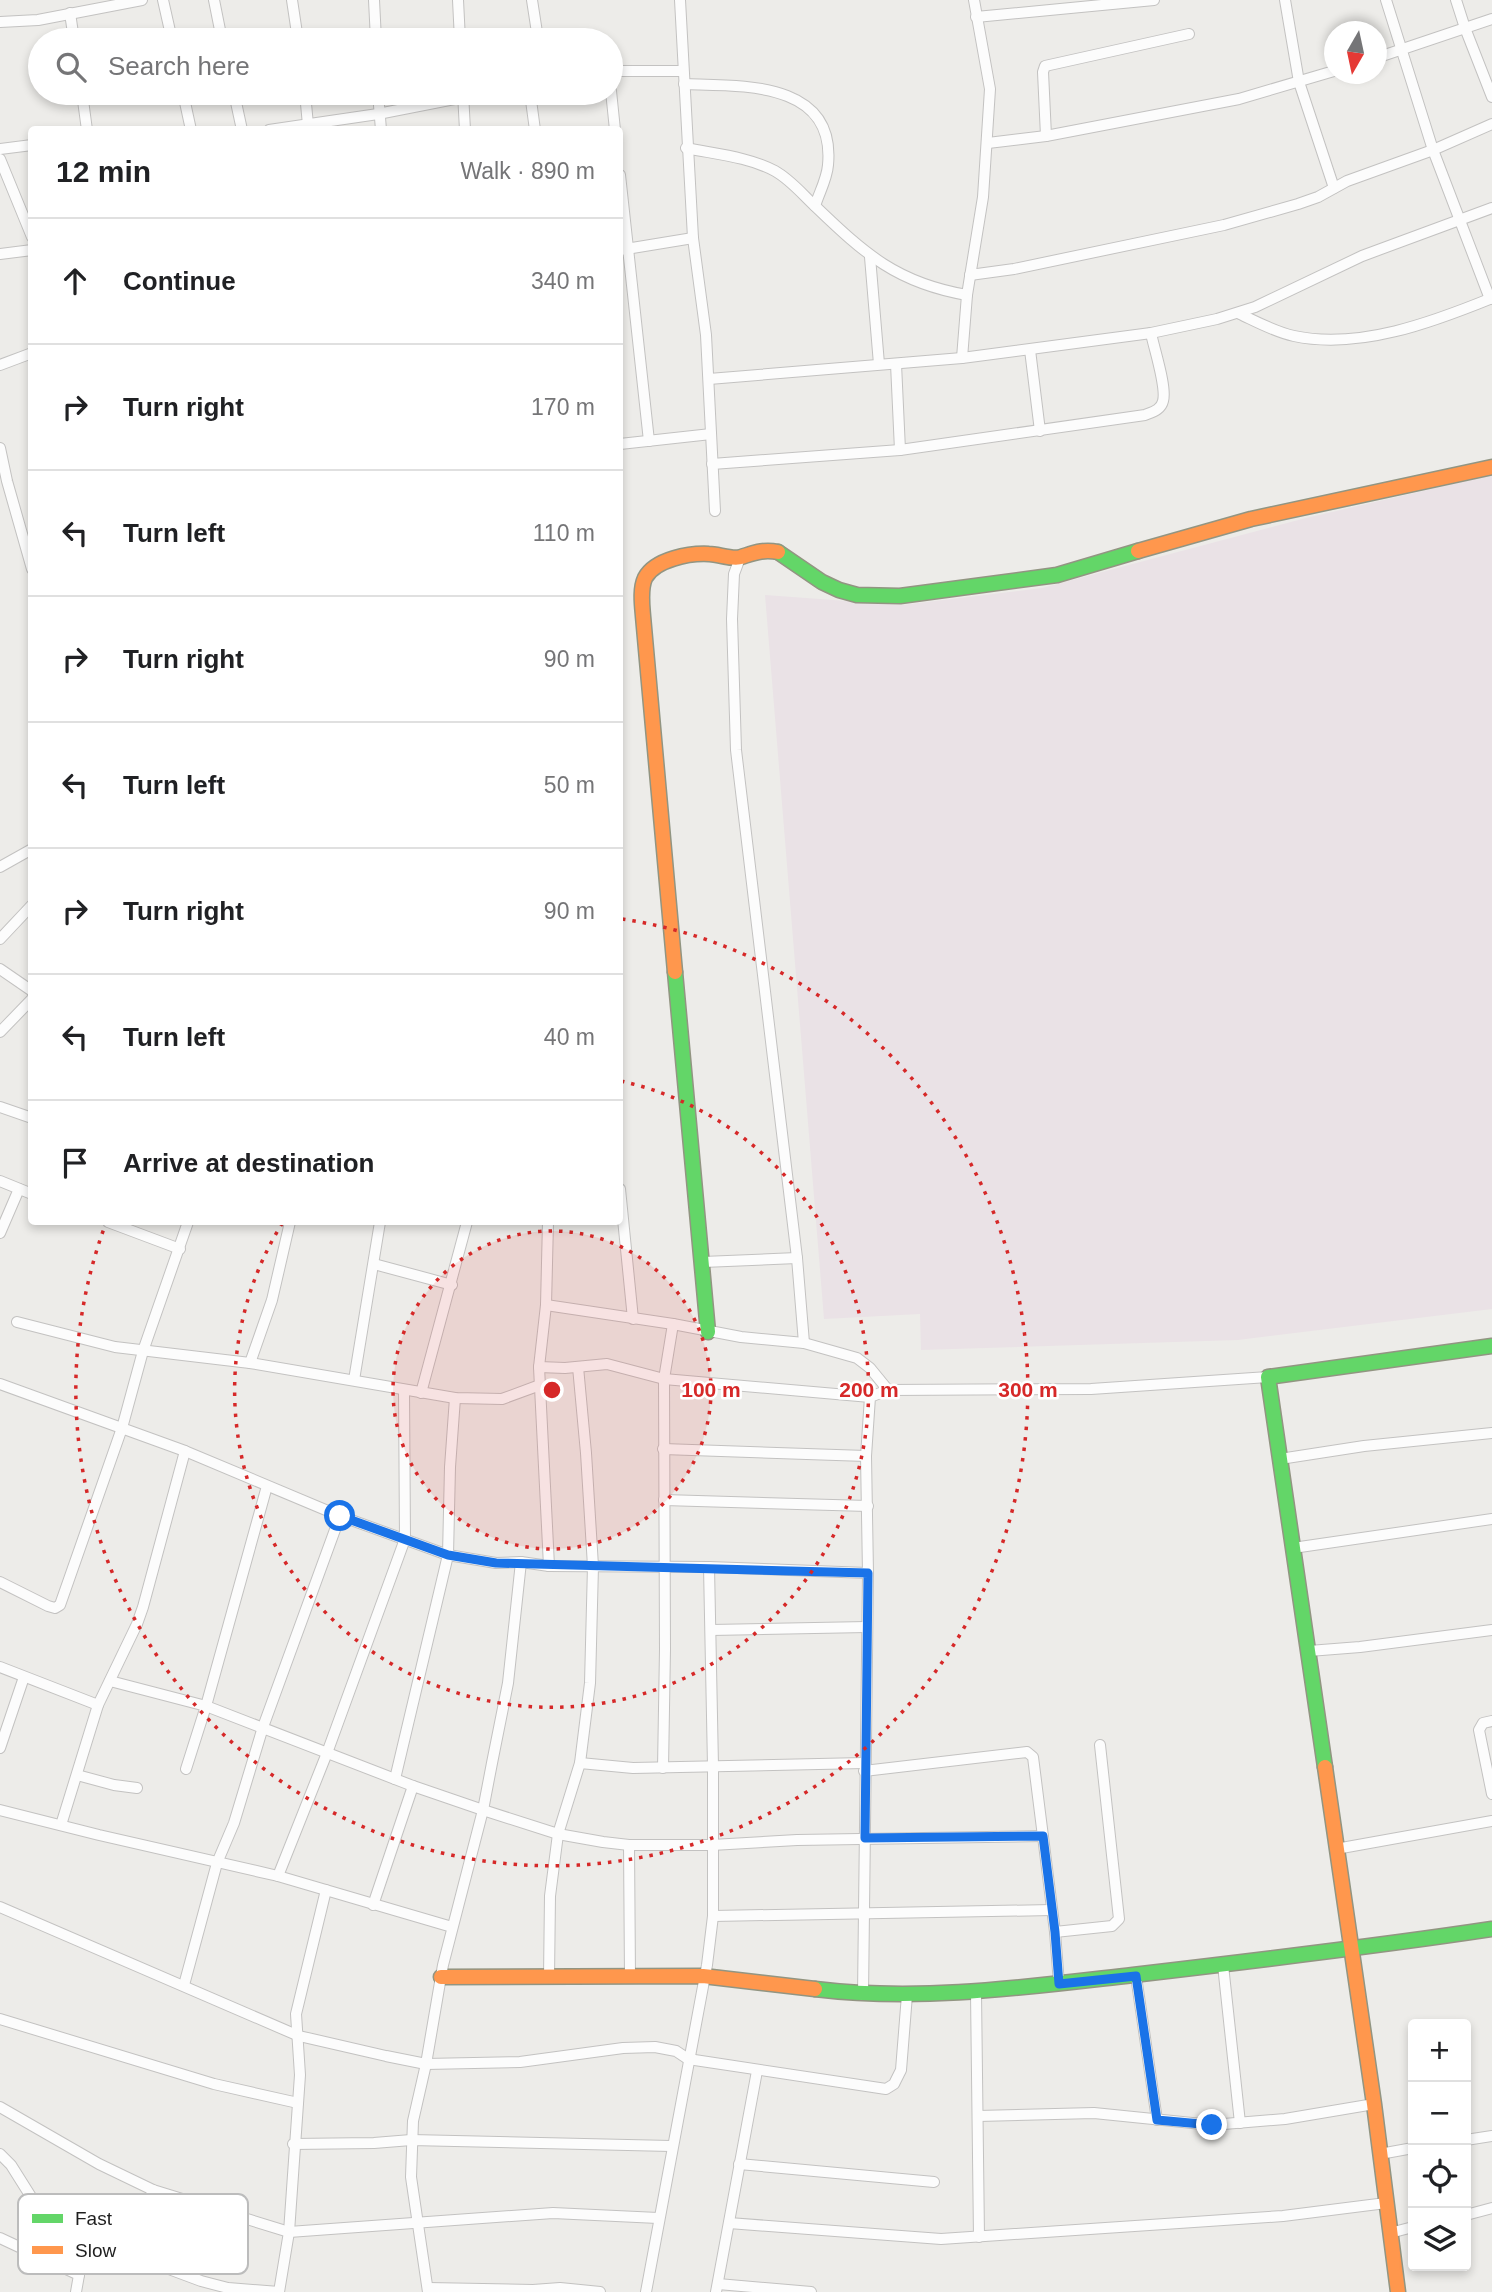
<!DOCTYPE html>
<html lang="en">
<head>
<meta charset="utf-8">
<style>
  body { margin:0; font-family:Helvetica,sans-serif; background:#f2f2f2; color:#202124 }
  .controls { position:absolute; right:21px; bottom:21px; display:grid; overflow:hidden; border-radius:7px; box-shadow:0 4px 10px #0003 }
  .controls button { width:63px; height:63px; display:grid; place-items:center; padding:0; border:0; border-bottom:2px solid #e0e0e0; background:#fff; color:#202124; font:35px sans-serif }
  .compass { position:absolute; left:1324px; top:21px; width:63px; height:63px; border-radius:50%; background:#fff; box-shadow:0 4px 10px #0003; rotate:189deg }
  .stop { position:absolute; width:21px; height:21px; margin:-16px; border:5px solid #1a73e8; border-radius:50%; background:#fff }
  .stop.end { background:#1a73e8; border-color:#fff; box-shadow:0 2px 7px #0008 }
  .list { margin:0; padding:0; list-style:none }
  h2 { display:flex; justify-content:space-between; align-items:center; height:91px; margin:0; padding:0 28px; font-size:30px }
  h2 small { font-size:23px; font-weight:400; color:#757577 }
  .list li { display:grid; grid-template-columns:46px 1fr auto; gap:21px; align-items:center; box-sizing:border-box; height:126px; padding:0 28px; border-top:2px solid #e0e0e0 }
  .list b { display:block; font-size:26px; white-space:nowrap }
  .list em { font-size:23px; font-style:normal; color:#757577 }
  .icon { flex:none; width:38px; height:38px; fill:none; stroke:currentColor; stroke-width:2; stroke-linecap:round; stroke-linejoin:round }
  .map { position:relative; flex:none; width:1492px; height:2292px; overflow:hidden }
  .search { position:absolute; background:#fff; box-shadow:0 4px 10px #0003; left:28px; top:28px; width:595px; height:77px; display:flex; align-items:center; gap:18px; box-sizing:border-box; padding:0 24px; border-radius:38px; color:#757577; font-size:26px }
  .panel { position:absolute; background:#fff; box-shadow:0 4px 10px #0003; left:28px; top:126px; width:595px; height:1099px; border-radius:7px }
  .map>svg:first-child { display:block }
  .industrial { fill:#eae2e6 }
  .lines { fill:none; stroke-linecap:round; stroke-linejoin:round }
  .street-casing { stroke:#c3c2c1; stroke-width:12 }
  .fast-casing { stroke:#929582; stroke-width:17 }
  .slow-casing { stroke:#929582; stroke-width:17 }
  .street { stroke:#fcfcfc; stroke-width:10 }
  .fast { stroke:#63d668; stroke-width:14 }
  .slow { stroke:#ff974d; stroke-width:14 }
  .route { stroke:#1a73e8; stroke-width:9 }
  .ring { fill:none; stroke:#d62828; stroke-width:3.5; stroke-dasharray:3.5 7 }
  .key { fill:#fff; stroke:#bcbcbc; stroke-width:2 }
  .key-label { font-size:19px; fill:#1f1f1f }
  .centre { fill:#d62828; stroke:#fff; stroke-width:3.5 }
  .ring-label { font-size:21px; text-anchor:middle; font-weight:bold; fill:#d62828; stroke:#fff; stroke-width:5; stroke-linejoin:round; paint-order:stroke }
</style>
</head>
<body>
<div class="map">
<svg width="1492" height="2292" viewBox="0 0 1492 2292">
  <rect width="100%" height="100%" fill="#edece9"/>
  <polygon class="industrial" points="1492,475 1492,1309 1238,1340 921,1350 920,1314 824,1319 765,595 902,605 1042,588 1306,518"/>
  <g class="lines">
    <g class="street-casing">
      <g id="street">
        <polyline points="163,0 172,40"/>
        <polyline points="214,0 222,40"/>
        <polyline points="292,0 298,40"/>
        <polyline points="374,0 376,40"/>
        <polyline points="458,0 460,40"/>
        <polyline points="532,0 538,39"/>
        <polyline points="680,0 693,238 706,335 715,511"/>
        <polyline points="1285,0 1299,82 1334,188"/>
        <polyline points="1386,0 1433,150 1490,299"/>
        <polyline points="1456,0 1465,28 1492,97"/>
        <polyline points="70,13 74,40"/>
        <polyline points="976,17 1154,0"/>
        <polyline points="0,22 38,20 142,0"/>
        <polyline points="1376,58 1492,19"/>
        <polyline points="611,71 683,71"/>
        <path d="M 684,84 C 740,86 836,80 828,165 C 827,179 819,193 815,206"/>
        <polyline points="611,91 615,130"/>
        <polyline points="82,93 87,130"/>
        <polyline points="183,93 191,130"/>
        <polyline points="234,93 242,130"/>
        <polyline points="305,93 308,125"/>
        <polyline points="378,93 381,130"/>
        <polyline points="463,93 465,130"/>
        <polyline points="530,93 535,130"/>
        <polyline points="269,130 378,114 485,93"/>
        <polyline points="1046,136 1043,72 1045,66 1189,34"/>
        <polyline points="988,143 1046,136 1239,99 1334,71"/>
        <path d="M 686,148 C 715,154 749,157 775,171 C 791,180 803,195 816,207 C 865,254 897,283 967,295"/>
        <polyline points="0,149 32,145"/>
        <polyline points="0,159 32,237"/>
        <polyline points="620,175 649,441"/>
        <polyline points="620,250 693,238"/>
        <polyline points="0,254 32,250"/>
        <polyline points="870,257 879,364"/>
        <polyline points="970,275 1014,269 1224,225 1298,204 1318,197 1347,181 1433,150 1492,124"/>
        <path d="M 1240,314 C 1257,322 1275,332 1294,336 C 1359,350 1433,322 1492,298"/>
        <polyline points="1030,350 1040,431"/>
        <polyline points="962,358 967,295 983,197 990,89 974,0"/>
        <polyline points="896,364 900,450"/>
        <polyline points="0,365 32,353"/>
        <polyline points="709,379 962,358 1151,333 1217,319 1255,307 1362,256 1492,208"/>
        <polyline points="620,444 711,434"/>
        <polyline points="0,448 7,481 32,569"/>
        <path d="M 712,464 L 900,450 L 1145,415 C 1152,412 1161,410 1163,401 C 1167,387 1154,349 1151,333"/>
        <polyline points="740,558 734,574 732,619 736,750 797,1258 804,1343"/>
        <polyline points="0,867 32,849"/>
        <polyline points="0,939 32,905"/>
        <polyline points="0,969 32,991"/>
        <polyline points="0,1032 32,999"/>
        <polyline points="0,1107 32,1118"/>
        <polyline points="0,1181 32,1194"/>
        <polyline points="620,1189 633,1319"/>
        <polyline points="108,1222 180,1249"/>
        <polyline points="548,1222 546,1305 539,1367 549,1566"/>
        <polyline points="0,1233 19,1189"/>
        <polyline points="703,1262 797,1258"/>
        <polyline points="374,1264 452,1285"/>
        <polyline points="546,1305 673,1324 741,1337 804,1343 857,1358 870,1368 888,1390"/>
        <polyline points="17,1322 115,1347 250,1363 455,1398 502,1399 540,1385"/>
        <polyline points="250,1363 272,1300 290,1222"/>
        <polyline points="539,1367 565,1368 607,1364 664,1379 870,1397"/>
        <polyline points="354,1380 380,1222"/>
        <polyline points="0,1384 185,1451 340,1516 448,1555 496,1563 521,1562 549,1566 709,1567 868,1573"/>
        <polyline points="421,1393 467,1222"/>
        <polyline points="663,1449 866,1456"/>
        <polyline points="1280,1459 1364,1446 1492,1433"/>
        <polyline points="664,1500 868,1506"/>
        <polyline points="1293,1548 1492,1519"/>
        <polyline points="0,1582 48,1606 55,1608 60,1605 122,1428 143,1351 188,1222"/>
        <polyline points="711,1630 867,1627"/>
        <polyline points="1309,1651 1360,1647 1492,1630"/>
        <polyline points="0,1667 98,1705"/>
        <polyline points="110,1681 206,1706 413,1786 483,1810 558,1834 603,1842 629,1845 712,1845 797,1840 1043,1836"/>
        <polyline points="1492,1721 1483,1723 1479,1730 1492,1794"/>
        <polyline points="0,1748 24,1677"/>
        <polyline points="580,1763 633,1768 864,1763"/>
        <polyline points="663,1768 665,1649 664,1379 673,1324"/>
        <polyline points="186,1769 206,1706 267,1486"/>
        <polyline points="864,1771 1027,1752 1033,1757 1055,1932 1059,1984"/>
        <polyline points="77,1775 114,1785 137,1788"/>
        <polyline points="395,1779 448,1555 450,1467 455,1398"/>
        <polyline points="0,1810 99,1835 278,1876 452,1927"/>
        <polyline points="61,1825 98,1705 137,1624 143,1607 185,1451"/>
        <polyline points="629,1845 630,1977"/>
        <polyline points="1336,1849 1492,1821"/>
        <polyline points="278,1876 327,1753 405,1539 404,1390"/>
        <polyline points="373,1905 413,1786"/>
        <polyline points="0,1907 299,2036 386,2056 426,2064 520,2062 623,2048 655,2047 676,2051 688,2059 886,2089 894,2084 901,2070 907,1995"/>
        <polyline points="713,1916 1052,1910"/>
        <polyline points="1055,1932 1112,1926 1119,1919 1100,1745"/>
        <polyline points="1223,1965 1240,2123"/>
        <polyline points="1136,1976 1157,2120"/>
        <polyline points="549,1977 550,1896 558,1834 580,1763 590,1683 593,1566 586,1453 578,1367"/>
        <polyline points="184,1985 217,1863 234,1823 263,1727 340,1516"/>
        <polyline points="976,1993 979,2237"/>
        <polyline points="863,1995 868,1573 866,1456 870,1397 888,1390 1091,1389 1268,1377"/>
        <polyline points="0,2019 214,2084 298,2103"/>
        <polyline points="0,2107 99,2164 153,2190 289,2232 553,2213 658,2218"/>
        <polyline points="978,2116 1094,2113 1212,2125 1285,2119 1374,2104"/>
        <polyline points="1466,2140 1492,2136"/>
        <polyline points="293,2144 374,2143 411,2140 671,2146"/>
        <polyline points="0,2154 11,2165 45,2219 83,2237 201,2281 228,2288 279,2292 289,2232 300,2075 296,2014 326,1890"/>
        <polyline points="1380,2154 1413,2148"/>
        <polyline points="739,2164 934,2182"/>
        <polyline points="1466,2215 1492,2208"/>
        <polyline points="729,2223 941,2239 1283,2216 1386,2203"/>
        <polyline points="1390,2233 1413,2227"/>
        <polyline points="0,2238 79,2275 76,2292"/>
        <polyline points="128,2253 153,2190"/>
        <polyline points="79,2275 83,2237"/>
        <polyline points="718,2284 811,2292"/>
        <polyline points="428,2288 533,2290 560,2288 600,2292"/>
        <polyline points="428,2292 411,2177 413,2121 426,2064 443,1965 483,1810 492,1763 508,1683 521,1562"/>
        <polyline points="646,2292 707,1965 713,1916 713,1766 709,1567"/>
        <polyline points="716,2292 757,2071"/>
      </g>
    </g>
    <g class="fast-casing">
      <g id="fast">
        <polyline points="778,552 822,582 839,590 857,595 900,596 1057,575 1138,551"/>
        <polyline points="675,972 708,1332"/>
        <polyline points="1325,1767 1268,1377 1492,1346"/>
        <path d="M 815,1989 C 921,2002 1027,1987 1133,1975 C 1253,1961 1373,1947 1492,1929"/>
      </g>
    </g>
    <g class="slow-casing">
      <g id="slow">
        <polyline points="1138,551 1251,519 1492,467"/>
        <path d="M 675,972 L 643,616 C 642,604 640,589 645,578 C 655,559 690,553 709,554 C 718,554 733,560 741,557 C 754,553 763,549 778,552"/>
        <polyline points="1325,1767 1374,2104 1398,2292"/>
        <polyline points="441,1977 703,1976 815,1989"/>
      </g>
    </g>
    <use href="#street" class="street"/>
    <use href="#fast" class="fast"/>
    <use href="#slow" class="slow"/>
  </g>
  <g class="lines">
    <polyline class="route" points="340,1516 448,1555 496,1563 868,1573 865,1838 1043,1836 1055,1932 1059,1984 1136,1976 1157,2120 1212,2125"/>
  </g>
  <circle cx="552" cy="1390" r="159" fill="#d62828" fill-opacity=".12"/>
  <g class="ring">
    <circle cx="552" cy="1390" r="159"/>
    <path d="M621 1081A317 317 0 1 1 283 1222"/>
    <path d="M622 919A476 476 0 1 1 106 1223"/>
  </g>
  <rect x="18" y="2194" width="230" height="80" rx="10" class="key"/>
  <rect x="32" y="2214" width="31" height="9" fill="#63d668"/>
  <rect x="32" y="2246" width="31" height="8" fill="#ff974d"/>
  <g class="key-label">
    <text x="75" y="2225">Fast</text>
    <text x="75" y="2257">Slow</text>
  </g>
  <circle cx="552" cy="1390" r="10" class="centre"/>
  <g class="ring-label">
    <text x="711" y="1397">100 m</text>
    <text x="869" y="1397">200 m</text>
    <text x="1028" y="1397">300 m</text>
  </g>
</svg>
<div class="controls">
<button>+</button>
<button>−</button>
<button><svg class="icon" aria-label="locate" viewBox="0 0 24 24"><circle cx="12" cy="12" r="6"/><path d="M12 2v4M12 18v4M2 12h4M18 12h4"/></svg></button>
<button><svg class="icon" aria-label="layers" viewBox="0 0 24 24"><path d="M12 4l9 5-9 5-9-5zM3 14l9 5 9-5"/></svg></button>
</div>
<svg class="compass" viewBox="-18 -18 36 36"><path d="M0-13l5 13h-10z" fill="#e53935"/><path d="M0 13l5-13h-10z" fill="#757577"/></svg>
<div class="stop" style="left:340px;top:1516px"></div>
<div class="stop end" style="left:1212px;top:2125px"></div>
<div class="search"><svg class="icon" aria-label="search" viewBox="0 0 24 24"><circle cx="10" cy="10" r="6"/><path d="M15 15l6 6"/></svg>Search here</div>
<section class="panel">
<h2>12 min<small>Walk · 890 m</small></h2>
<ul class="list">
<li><svg class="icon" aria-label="ahead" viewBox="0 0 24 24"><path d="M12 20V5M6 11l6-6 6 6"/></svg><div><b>Continue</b></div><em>340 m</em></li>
<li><svg class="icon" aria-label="right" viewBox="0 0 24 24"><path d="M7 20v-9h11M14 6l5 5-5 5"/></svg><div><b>Turn right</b></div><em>170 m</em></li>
<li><svg class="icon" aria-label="left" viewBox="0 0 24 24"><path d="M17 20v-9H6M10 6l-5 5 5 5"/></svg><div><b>Turn left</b></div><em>110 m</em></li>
<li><svg class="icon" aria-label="right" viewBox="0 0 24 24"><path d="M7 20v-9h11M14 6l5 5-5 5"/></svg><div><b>Turn right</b></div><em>90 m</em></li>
<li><svg class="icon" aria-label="left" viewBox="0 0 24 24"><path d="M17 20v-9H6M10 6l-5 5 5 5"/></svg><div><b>Turn left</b></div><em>50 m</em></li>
<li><svg class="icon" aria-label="right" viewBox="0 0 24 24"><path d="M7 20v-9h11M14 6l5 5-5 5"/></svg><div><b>Turn right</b></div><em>90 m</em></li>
<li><svg class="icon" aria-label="left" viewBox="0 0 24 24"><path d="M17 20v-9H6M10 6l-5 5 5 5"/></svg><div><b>Turn left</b></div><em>40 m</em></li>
<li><svg class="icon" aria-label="arrive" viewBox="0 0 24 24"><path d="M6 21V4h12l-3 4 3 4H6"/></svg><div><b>Arrive at destination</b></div></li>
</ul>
</section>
</div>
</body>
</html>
